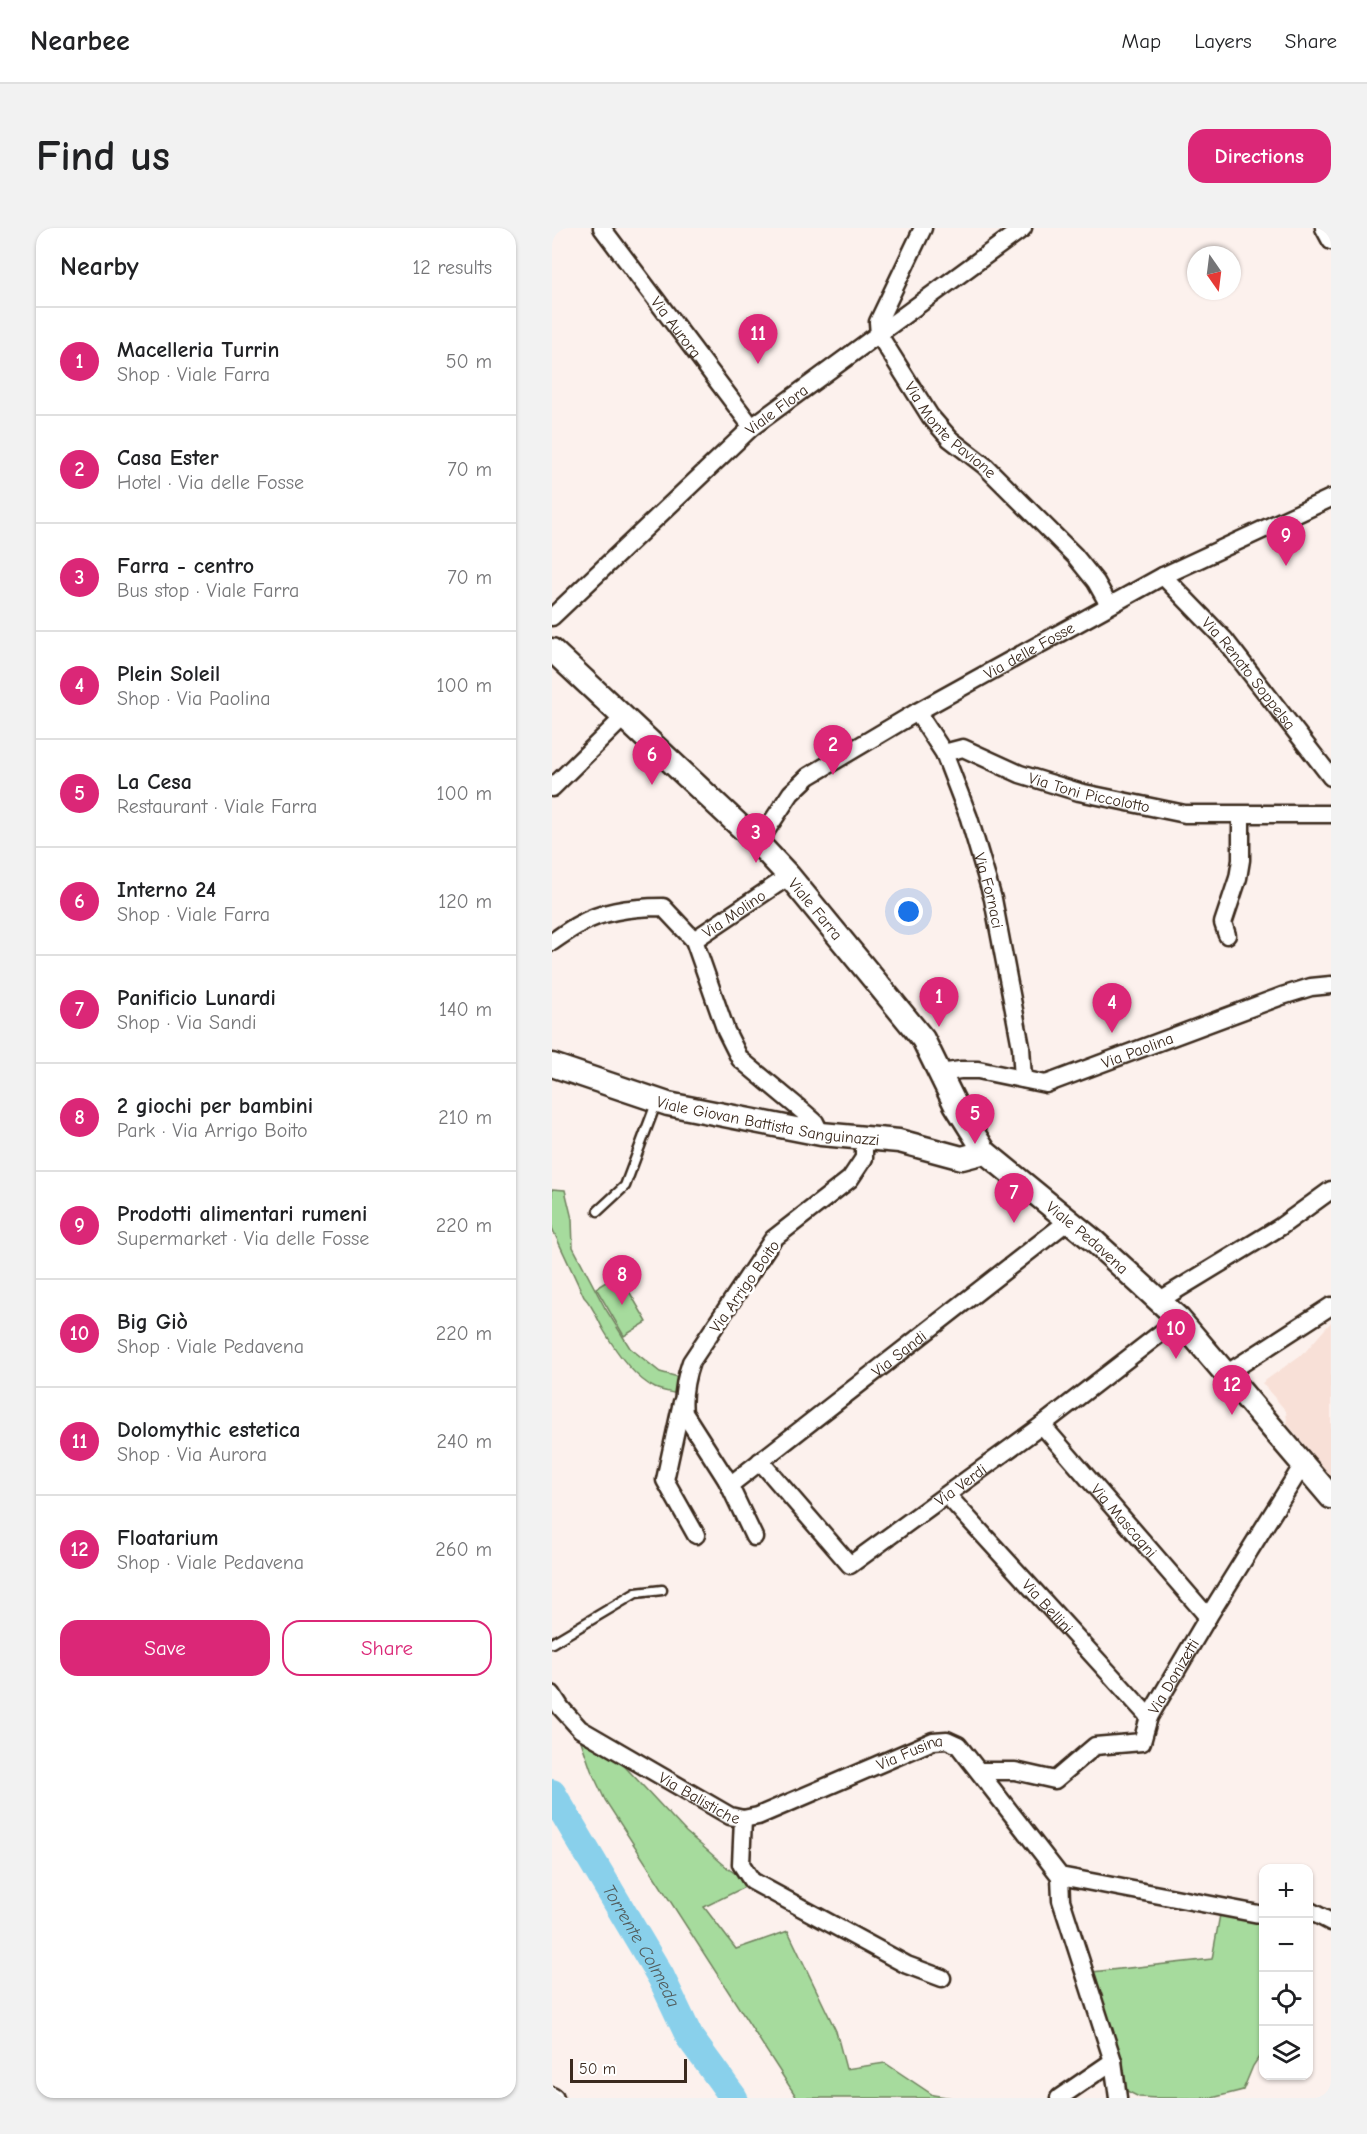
<!DOCTYPE html>
<html lang="en">
<head>
<meta charset="utf-8">
<style>
  body { margin:0; font-family:"Comic Neue",sans-serif; background:#f2f2f2; color:#202124 }
  .controls { position:absolute; right:18px; bottom:18px; display:grid; overflow:hidden; border-radius:12px; box-shadow:0 2px 4px #0004 }
  .controls button { width:54px; height:54px; display:grid; place-items:center; padding:0; border:0; border-bottom:2px solid #e0e0e0; background:#fff; color:#202124; font:30px sans-serif }
  .compass { position:absolute; left:635px; top:18px; width:54px; height:54px; border-radius:50%; background:#fff; box-shadow:0 2px 4px #0004; rotate:166deg }
  .scale { position:absolute; left:18px; bottom:15px; width:117px; box-sizing:border-box; padding-left:6px; border:3px solid #3b2a1e; border-top:0; font-size:16px; line-height:21px; white-space:nowrap; color:#3b2a1e; -webkit-text-stroke:4px #fff; paint-order:stroke }
  .you { position:absolute; left:357px; top:684px; width:21px; height:21px; margin:-15px; border:4px solid #fff; border-radius:50%; background:#1a73e8; box-shadow:0 0 0 9px #1a73e833 }
  .badge { display:grid; place-items:center; width:39px; height:39px; border-radius:50%; background:#db2777; color:#fff; font-size:20px; font-weight:700 }
  .pin { position:absolute; translate:-50% -50px; filter:drop-shadow(0 2px 3px #0008) }
  .pin::after { content:''; position:absolute; top:32px; width:21px; height:18px; background:inherit; clip-path:polygon(0 0,100% 0,50% 100%) }
  .list { margin:0; padding:0; list-style:none }
  h2 { display:flex; justify-content:space-between; align-items:center; height:78px; margin:0; padding:0 24px; font-size:26px }
  h2 small { font-size:20px; font-weight:400; color:#757577 }
  .list li { display:grid; grid-template-columns:39px 1fr auto; gap:18px; align-items:center; box-sizing:border-box; height:108px; padding:0 24px; border-top:2px solid #e0e0e0 }
  .list b { display:block; font-size:22px; white-space:nowrap }
  .list p { margin:0; font-size:20px; white-space:nowrap; color:#757577 }
  .list em { font-size:20px; font-style:normal; color:#757577 }
  .actions { display:flex; gap:12px; padding:18px 24px }
  .actions a { flex:1; padding:14px 0; border:2px solid #db2777; border-radius:18px; text-align:center; font-size:21px; color:#db2777 }
  .actions .main { background:#db2777; color:#fff }
  .icon { flex:none; width:33px; height:33px; fill:none; stroke:currentColor; stroke-width:2; stroke-linecap:round; stroke-linejoin:round }
  .map { position:relative; flex:none; width:779px; height:1870px; overflow:hidden; border-radius:18px }
  header { display:flex; align-items:center; gap:36px; box-sizing:border-box; height:84px; padding:0 30px; background:#fff; border-bottom:2px solid #e0e0e0 }
  header strong { font-size:28px }
  nav { display:flex; gap:33px; margin-inline-start:auto; font-size:21px }
  .intro { display:flex; align-items:center; justify-content:space-between; box-sizing:border-box; height:144px; padding:0 36px }
  h1 { margin:0; font-size:42px }
  .button { padding:15px 27px; border-radius:18px; background:#db2777; color:#fff; font-size:21px; font-weight:700 }
  main { display:flex; gap:36px; padding:0 36px }
  aside { flex:1; background:#fff; border-radius:18px; box-shadow:0 2px 4px #0004 }
  .map>svg:first-child { display:block }
  .built { fill:#f8e0d7 }
  .green { fill:#a6db9d; stroke:#70825e; stroke-width:1.5 }
  .lines { fill:none; stroke-linecap:round; stroke-linejoin:round }
  .river { stroke:#89d0eb; stroke-width:28 }
  .lane-casing { stroke:#3b2a1e; stroke-width:13 }
  .street-casing { stroke:#3b2a1e; stroke-width:21 }
  .secondary-casing { stroke:#3b2a1e; stroke-width:27 }
  .lane { stroke:#fff; stroke-width:8 }
  .street { stroke:#fff; stroke-width:16 }
  .secondary { stroke:#fff; stroke-width:22 }
  .labels { text-anchor:middle; stroke-width:5; stroke-linejoin:round; paint-order:stroke }
  .street-label { font-size:16px; fill:#3b2a1e; stroke:#fff }
  .water-label { font-size:18px; font-style:italic; fill:#525c5c; stroke:#fff }
</style>
</head>
<body>
<header>
<strong>Nearbee</strong>
<nav><a>Map</a><a>Layers</a><a>Share</a></nav>
</header>
<div class="intro"><h1>Find us</h1><a class="button">Directions</a></div>
<main>
<aside>
<h2>Nearby<small>12 results</small></h2>
<ul class="list">
<li><span class="badge">1</span><div><b>Macelleria Turrin</b><p>Shop · Viale Farra</p></div><em>50 m</em></li>
<li><span class="badge">2</span><div><b>Casa Ester</b><p>Hotel · Via delle Fosse</p></div><em>70 m</em></li>
<li><span class="badge">3</span><div><b>Farra - centro</b><p>Bus stop · Viale Farra</p></div><em>70 m</em></li>
<li><span class="badge">4</span><div><b>Plein Soleil</b><p>Shop · Via Paolina</p></div><em>100 m</em></li>
<li><span class="badge">5</span><div><b>La Cesa</b><p>Restaurant · Viale Farra</p></div><em>100 m</em></li>
<li><span class="badge">6</span><div><b>Interno 24</b><p>Shop · Viale Farra</p></div><em>120 m</em></li>
<li><span class="badge">7</span><div><b>Panificio Lunardi</b><p>Shop · Via Sandi</p></div><em>140 m</em></li>
<li><span class="badge">8</span><div><b>2 giochi per bambini</b><p>Park · Via Arrigo Boito</p></div><em>210 m</em></li>
<li><span class="badge">9</span><div><b>Prodotti alimentari rumeni</b><p>Supermarket · Via delle Fosse</p></div><em>220 m</em></li>
<li><span class="badge">10</span><div><b>Big Giò</b><p>Shop · Viale Pedavena</p></div><em>220 m</em></li>
<li><span class="badge">11</span><div><b>Dolomythic estetica</b><p>Shop · Via Aurora</p></div><em>240 m</em></li>
<li><span class="badge">12</span><div><b>Floatarium</b><p>Shop · Viale Pedavena</p></div><em>260 m</em></li>
</ul>
<div class="actions"><a class="main">Save</a><a>Share</a></div>
</aside>
<div class="map">
<svg width="779" height="1870" viewBox="0 0 779 1870">
  <rect width="100%" height="100%" fill="#fcf1ed"/>
  <filter id="ink" filterUnits="userSpaceOnUse"><feTurbulence type="fractalNoise" baseFrequency=".0167" numOctaves="2"/><feDisplacementMap in="SourceGraphic" scale="12" xChannelSelector="R" yChannelSelector="G"/><feConvolveMatrix kernelMatrix="1 2 1 2 8 2 1 2 1" color-interpolation-filters="sRGB"/></filter>
  <g filter="url(#ink)">
    <polygon class="built" points="779,1094 779,1250 735,1195 734,1183 710,1155 753,1124"/>
    <g class="green">
      <path d="M 0,961 L 13,962 L 20,991 L 21,1019 L 53,1080 L 78,1120 L 108,1144 L 130,1150 L 125,1166 C 118,1164 110,1163 103,1160 C 81,1149 63,1122 51,1101 C 45,1090 41,1078 32,1069 L 0,1000 Z"/>
      <polygon points="67,1046 95,1094 72,1108 44,1060"/>
      <polygon points="29,1513 62,1527 134,1604 178,1642 199,1656 152,1679 184,1721 236,1703 284,1803 294,1841 333,1835 381,1867 401,1870 245,1870 53,1572 39,1542"/>
      <polygon points="669,1681 711,1688 711,1823 701,1838 691,1862 660,1870 605,1870 587,1869 573,1862 540,1744 660,1731"/>
    </g>
    <g class="lines">
      <path class="river" id="s1" d="M 0,1565 L 109,1749 L 138,1810 L 182,1870"/>
      <g class="lane-casing">
        <g id="lane">
          <polyline points="46,983 73,958 105,873"/>
          <polyline points="0,1415 84,1365 110,1362"/>
        </g>
      </g>
      <g class="street-casing">
        <g id="street">
          <path id="s2" d="M 50,0 L 200,199"/>
          <path id="s3" d="M 371,0 L 326,94 L 327,107 L 378,188 L 398,211 L 433,238 L 523,328 L 544,354 L 557,377"/>
          <polyline points="772,0 779,13"/>
          <path id="s4" d="M 611,348 L 672,411 L 779,549"/>
          <path id="s5" d="M 0,389 L 200,199 L 471,0"/>
          <path id="s6" d="M 365,484 L 392,525 L 417,590 L 441,671 L 469,819 L 471,851"/>
          <path id="s7" d="M 392,525 L 411,520 L 468,546 L 527,564 L 633,586 L 779,586"/>
          <polyline points="0,560 71,490"/>
          <path id="s8" d="M 206,615 L 239,565 L 257,548 L 365,484 L 611,348 L 779,270"/>
          <polyline points="675,707 671,695 686,650 689,632 689,587"/>
          <polyline points="142,712 174,803 188,831 254,886 263,894 269,906"/>
          <path id="s9" d="M 0,714 C 9,708 18,701 28,696 C 52,682 84,679 111,679 L 142,712 L 237,648"/>
          <path id="s10" d="M 389,845 L 408,842 L 426,842 L 494,856 L 730,768 L 759,759 L 779,757"/>
          <path id="s11" d="M 312,910 L 312,930 L 298,951 L 221,1011 L 139,1134 C 133,1151 130,1167 132,1185 L 178,1257 L 516,993"/>
          <polyline points="608,1072 728,999 779,962"/>
          <polyline points="674,1146 779,1078"/>
          <polyline points="130,1174 113,1252 144,1307"/>
          <path id="s12" d="M 490,1197 L 656,1389"/>
          <path id="s13" d="M 208,1233 L 298,1337 L 490,1197 L 627,1091"/>
          <polyline points="173,1248 202,1309"/>
          <path id="s14" d="M 395,1267 L 597,1489"/>
          <path id="s15" d="M 0,1466 L 9,1480 L 28,1501 L 178,1588 L 191,1591 L 206,1588 L 381,1513 L 395,1512 L 406,1517 L 508,1648 L 712,1687"/>
          <path id="s16" d="M 427,1543 L 463,1543 L 503,1552 L 543,1518 L 590,1514 L 597,1489 L 656,1389 L 752,1235"/>
          <polyline points="191,1591 189,1636 200,1653 355,1737 390,1750"/>
          <polyline points="508,1648 509,1672 561,1833 566,1870"/>
          <polyline points="756,1682 779,1694"/>
          <polyline points="0,1868 3,1870"/>
          <polyline points="507,1870 561,1833"/>
        </g>
      </g>
      <g class="secondary-casing">
        <g id="secondary">
          <path id="s17" d="M 0,422 L 206,615 L 237,648 L 371,811 L 403,876 L 433,924 L 543,1014 L 627,1091 L 779,1269"/>
          <path id="s18" d="M 0,837 L 116,876 L 269,906 L 347,913 L 410,930 L 433,924"/>
        </g>
      </g>
      <use href="#lane" class="lane"/>
      <use href="#street" class="street"/>
      <use href="#secondary" class="secondary"/>
    </g>
  </g>
  <g class="labels">
    <g class="street-label">
      <text dy="6" stroke="none"><textPath href="#s2" startOffset="124">Via Aurora</textPath></text>
      <text dy="6" stroke="none"><textPath href="#s5" startOffset="306">Viale Flora</textPath></text>
      <text dy="6" stroke="none"><textPath href="#s3" startOffset="237">Via Monte Pavione</textPath></text>
      <text dy="6" stroke="none"><textPath href="#s8" startOffset="338">Via delle Fosse</textPath></text>
      <text dy="6" stroke="none"><textPath href="#s4" startOffset="130">Via Renato Soppelsa</textPath></text>
      <text dy="6" stroke="none"><textPath href="#s7" startOffset="154">Via Toni Piccolotto</textPath></text>
      <text dy="6" stroke="none"><textPath href="#s6" startOffset="194">Via Fornaci</textPath></text>
      <text dy="6" stroke="none"><textPath href="#s17" startOffset="370">Viale Farra</textPath></text>
      <text dy="6" stroke="none"><textPath href="#s9" startOffset="212">Via Molino</textPath></text>
      <text dy="6" stroke="none"><textPath href="#s10" startOffset="204">Via Paolina</textPath></text>
      <text dy="6" stroke="none"><textPath href="#s18" startOffset="224">Viale Giovan Battista Sanguinazzi</textPath></text>
      <text dy="6" stroke="none"><textPath href="#s17" startOffset="801">Viale Pedavena</textPath></text>
      <text transform="translate(192 1058) rotate(-55)" y="6">Via Arrigo Boito</text>
      <text dy="6" stroke="none"><textPath href="#s11" startOffset="642">Via Sandi</textPath></text>
      <text dy="6" stroke="none"><textPath href="#s13" startOffset="274">Via Verdi</textPath></text>
      <text dy="6" stroke="none"><textPath href="#s12" startOffset="126">Via Mascagni</textPath></text>
      <text dy="6" stroke="none"><textPath href="#s14" startOffset="150">Via Bellini</textPath></text>
      <text dy="6" stroke="none"><textPath href="#s16" startOffset="250">Via Donizetti</textPath></text>
      <text dy="6" stroke="none"><textPath href="#s15" startOffset="412">Via Fusina</textPath></text>
      <text dy="6" stroke="none"><textPath href="#s15" startOffset="183">Via Balistiche</textPath></text>
    </g>
    <g class="water-label">
      <text dy="6" stroke="none"><textPath href="#s1" startOffset="177">Torrente Colmeda</textPath></text>
    </g>
  </g>
</svg>
<div class="controls">
<button>+</button>
<button>−</button>
<button><svg class="icon" aria-label="locate" viewBox="0 0 24 24"><circle cx="12" cy="12" r="6"/><path d="M12 2v4M12 18v4M2 12h4M18 12h4"/></svg></button>
<button><svg class="icon" aria-label="layers" viewBox="0 0 24 24"><path d="M12 4l9 5-9 5-9-5zM3 14l9 5 9-5"/></svg></button>
</div>
<svg class="compass" viewBox="-18 -18 36 36"><path d="M0-13l5 13h-10z" fill="#e53935"/><path d="M0 13l5-13h-10z" fill="#757577"/></svg>
<div class="scale">50 m</div>
<div class="you"></div>
<div class="pin badge" style="left:387px;top:799px">1</div>
<div class="pin badge" style="left:281px;top:547px">2</div>
<div class="pin badge" style="left:204px;top:635px">3</div>
<div class="pin badge" style="left:560px;top:805px">4</div>
<div class="pin badge" style="left:423px;top:916px">5</div>
<div class="pin badge" style="left:100px;top:557px">6</div>
<div class="pin badge" style="left:462px;top:995px">7</div>
<div class="pin badge" style="left:70px;top:1077px">8</div>
<div class="pin badge" style="left:734px;top:338px">9</div>
<div class="pin badge" style="left:624px;top:1131px">10</div>
<div class="pin badge" style="left:206px;top:136px">11</div>
<div class="pin badge" style="left:680px;top:1187px">12</div>
</div>
</main>
</body>
</html>
